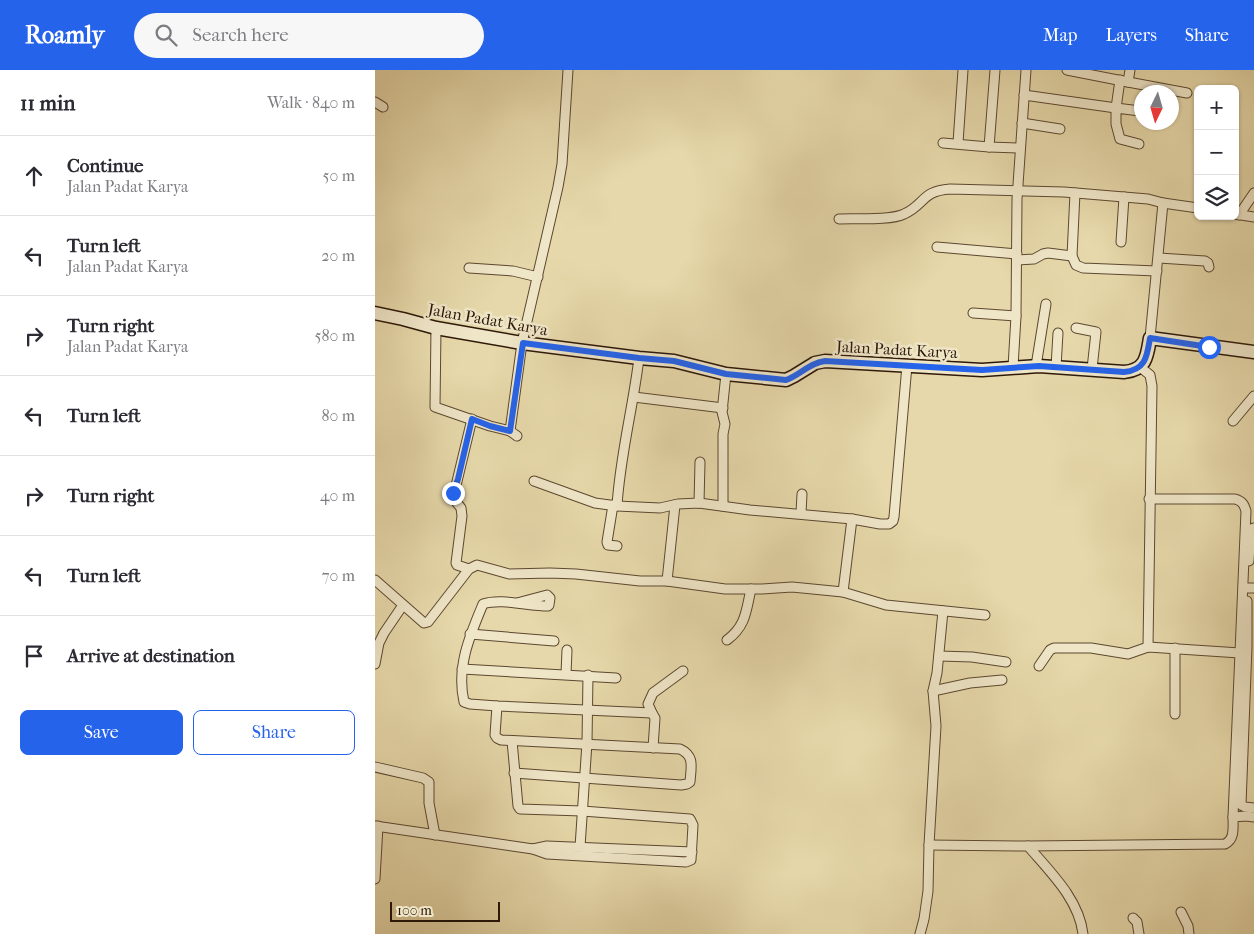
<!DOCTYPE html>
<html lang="en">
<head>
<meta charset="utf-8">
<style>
  body { margin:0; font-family:"IM FELL French Canon",serif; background:#f7f7f7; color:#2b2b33 }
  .controls { position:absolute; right:15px; top:15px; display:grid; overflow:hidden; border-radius:8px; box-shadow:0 1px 4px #0004 }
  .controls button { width:45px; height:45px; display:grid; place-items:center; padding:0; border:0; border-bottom:1px solid #e1e1e2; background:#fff; color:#2b2b33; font:25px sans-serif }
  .compass { position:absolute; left:759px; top:15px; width:45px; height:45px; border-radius:50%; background:#fff; box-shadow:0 1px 4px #0004; rotate:185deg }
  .scale { position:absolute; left:15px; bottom:12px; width:110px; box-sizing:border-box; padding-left:5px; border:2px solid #2e1808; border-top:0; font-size:14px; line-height:18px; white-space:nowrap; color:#2e1808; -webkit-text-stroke:4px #efe6c8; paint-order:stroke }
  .stop { position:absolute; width:15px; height:15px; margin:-11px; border:4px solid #2563eb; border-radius:50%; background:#fff }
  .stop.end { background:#2563eb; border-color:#fff; box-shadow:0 1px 5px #0008 }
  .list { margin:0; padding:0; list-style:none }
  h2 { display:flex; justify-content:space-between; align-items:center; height:65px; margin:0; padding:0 20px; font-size:21px }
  h2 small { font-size:16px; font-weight:400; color:#7c7c81 }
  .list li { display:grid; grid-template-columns:32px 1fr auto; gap:15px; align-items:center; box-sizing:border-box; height:80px; padding:0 20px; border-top:1px solid #e1e1e2 }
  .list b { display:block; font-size:19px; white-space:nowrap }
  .list p { margin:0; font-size:16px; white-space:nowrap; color:#7c7c81 }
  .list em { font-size:16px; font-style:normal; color:#7c7c81 }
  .actions { display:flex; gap:10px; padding:15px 20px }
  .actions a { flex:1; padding:11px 0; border:1px solid #2563eb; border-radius:8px; text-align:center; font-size:18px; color:#2563eb }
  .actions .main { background:#2563eb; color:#fff }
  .icon { flex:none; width:28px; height:28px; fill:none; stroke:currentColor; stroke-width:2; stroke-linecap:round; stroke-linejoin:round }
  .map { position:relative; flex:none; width:879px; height:864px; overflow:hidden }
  header { display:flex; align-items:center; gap:30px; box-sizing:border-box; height:70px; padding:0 25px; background:#2563eb; color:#fff }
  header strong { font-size:24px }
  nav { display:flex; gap:28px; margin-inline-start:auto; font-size:18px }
  .search { width:350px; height:45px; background:#f7f7f7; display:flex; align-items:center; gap:12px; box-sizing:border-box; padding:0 18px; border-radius:28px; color:#7c7c81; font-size:19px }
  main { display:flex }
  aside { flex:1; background:#fff }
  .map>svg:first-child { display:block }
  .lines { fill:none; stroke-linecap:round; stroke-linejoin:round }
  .street-casing { stroke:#5c4830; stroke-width:11 }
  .secondary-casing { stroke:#2e1808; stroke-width:15 }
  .street { stroke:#efe6c8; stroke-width:9 }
  .secondary { stroke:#efe6c8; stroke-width:12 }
  .route { stroke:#2563eb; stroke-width:6 }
  .labels { text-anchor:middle; stroke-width:5; stroke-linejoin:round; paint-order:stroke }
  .street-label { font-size:16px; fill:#2e1808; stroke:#efe6c8 }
</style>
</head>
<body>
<header>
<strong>Roamly</strong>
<div class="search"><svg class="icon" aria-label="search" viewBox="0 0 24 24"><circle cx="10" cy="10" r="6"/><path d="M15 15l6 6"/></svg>Search here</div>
<nav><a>Map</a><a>Layers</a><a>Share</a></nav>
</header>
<main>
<aside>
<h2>11 min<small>Walk · 840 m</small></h2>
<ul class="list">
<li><svg class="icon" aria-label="ahead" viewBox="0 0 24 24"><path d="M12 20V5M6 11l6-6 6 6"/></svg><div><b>Continue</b><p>Jalan Padat Karya</p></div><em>50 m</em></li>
<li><svg class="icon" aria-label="left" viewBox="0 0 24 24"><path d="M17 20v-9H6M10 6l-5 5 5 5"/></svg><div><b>Turn left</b><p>Jalan Padat Karya</p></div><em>20 m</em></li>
<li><svg class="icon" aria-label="right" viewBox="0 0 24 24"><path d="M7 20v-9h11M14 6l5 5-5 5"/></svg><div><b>Turn right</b><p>Jalan Padat Karya</p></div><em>580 m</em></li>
<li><svg class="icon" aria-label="left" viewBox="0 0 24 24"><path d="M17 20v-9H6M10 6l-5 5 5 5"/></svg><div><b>Turn left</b></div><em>80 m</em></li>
<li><svg class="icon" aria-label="right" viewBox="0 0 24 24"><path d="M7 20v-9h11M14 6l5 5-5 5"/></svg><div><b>Turn right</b></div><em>40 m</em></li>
<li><svg class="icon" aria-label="left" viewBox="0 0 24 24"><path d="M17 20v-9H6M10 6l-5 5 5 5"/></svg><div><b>Turn left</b></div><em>70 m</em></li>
<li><svg class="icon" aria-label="arrive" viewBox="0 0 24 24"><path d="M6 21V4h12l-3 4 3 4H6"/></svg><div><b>Arrive at destination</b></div></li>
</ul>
<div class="actions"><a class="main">Save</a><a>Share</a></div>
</aside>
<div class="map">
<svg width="879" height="864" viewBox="0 0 879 864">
  <rect width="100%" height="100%" fill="#e6d8aa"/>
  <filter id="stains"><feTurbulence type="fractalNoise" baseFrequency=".004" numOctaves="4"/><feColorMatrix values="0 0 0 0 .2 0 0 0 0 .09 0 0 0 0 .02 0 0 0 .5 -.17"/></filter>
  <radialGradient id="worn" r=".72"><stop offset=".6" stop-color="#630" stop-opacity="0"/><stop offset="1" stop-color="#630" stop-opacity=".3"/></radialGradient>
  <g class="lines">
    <g class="street-casing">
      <g id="street">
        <polyline points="692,0 753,12 755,0"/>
        <polyline points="753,12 812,23"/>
        <polyline points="649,25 741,38 745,10"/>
        <polyline points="0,32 8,37"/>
        <polyline points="647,53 685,59"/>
        <polyline points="568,73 614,77 645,78"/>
        <polyline points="583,73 588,0"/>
        <polyline points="764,74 745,69 741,54 741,38 765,41"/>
        <polyline points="614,77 620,0"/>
        <polyline points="700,123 697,186 701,195 708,198 782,201"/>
        <polyline points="860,144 879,147"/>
        <polyline points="864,145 879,123"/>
        <path d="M 464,149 C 480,148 515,151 529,144 C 550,135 546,121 575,119 L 689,122 L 773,129 L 788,133 L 823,138"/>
        <polyline points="746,172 749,127"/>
        <polyline points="562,177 642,184"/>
        <polyline points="784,188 830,191 833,193 834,197"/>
        <polyline points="642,190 659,189 668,184 673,183 697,186"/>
        <polyline points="94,198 138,201 163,207"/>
        <polyline points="598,243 641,246"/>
        <polyline points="61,258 60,337 115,356 135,361 142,366"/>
        <polyline points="701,258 721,262 717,299"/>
        <polyline points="775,268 788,133"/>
        <polyline points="661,296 671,234"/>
        <polyline points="638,297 641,246 642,129 651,0"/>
        <polyline points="681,297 683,263"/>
        <polyline points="765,297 775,305 777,316 773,577"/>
        <polyline points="259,327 348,338"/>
        <polyline points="858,351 879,326"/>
        <polyline points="135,361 147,273 183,117 187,94 193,0"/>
        <polyline points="159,411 220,433 242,436 285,438 303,434 324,433 375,440 477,449 505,454 514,454 518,451 519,447 532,295"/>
        <path d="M 774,429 L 860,429 C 867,431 869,434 871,441 L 858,747"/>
        <polyline points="324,433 325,392"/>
        <polyline points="238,435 232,472 233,475 242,476"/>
        <path d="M 242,436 C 245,386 258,338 264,288"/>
        <polyline points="348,436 348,364 350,354 347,342 351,304"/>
        <polyline points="426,443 427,424"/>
        <polyline points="874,491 876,459 879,458"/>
        <polyline points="94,499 82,495 81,493 87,446 86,438 78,428 97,349"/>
        <polyline points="0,510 49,553 53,552 94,499 102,495 134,504 175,503 201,504 265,511 292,511 350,519 387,519 417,517 468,522 511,535 610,545"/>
        <polyline points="292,511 300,435"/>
        <polyline points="872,518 879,518"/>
        <polyline points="468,522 477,449"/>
        <polyline points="872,531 872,576 866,735 870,737 879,738"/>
        <path d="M 142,533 L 172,525 L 175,528 L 174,535 L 173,536 C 153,536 126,528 108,534 C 95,565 81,597 89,632 L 95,634 L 122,636 L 277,643 L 273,634 L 278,623 L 308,601"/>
        <polyline points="95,564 179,571"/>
        <path d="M 352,570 C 371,556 371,541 376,519"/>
        <polyline points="800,578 800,644"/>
        <polyline points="564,586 597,587 631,592"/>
        <polyline points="0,594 4,573 9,563 28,535"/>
        <polyline points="664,596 675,580 679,578 716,578 753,584 773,577 865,583"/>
        <polyline points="87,599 241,608"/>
        <polyline points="191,604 192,580"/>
        <polyline points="558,621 595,613 627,610"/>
        <path d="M 122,636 L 120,665 L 122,668 L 126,670 L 305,679 C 320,686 316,697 315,712 L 312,714 L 306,715 L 139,703"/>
        <polyline points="277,643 280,648 278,678"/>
        <polyline points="0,697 48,708 54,712 54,733 60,765"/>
        <polyline points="0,756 158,779 172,784 311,792 316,790 318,755 315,749 207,741 145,739 143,736 137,671"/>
        <path d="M 554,775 L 653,776 L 850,774 C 860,769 858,758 858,747 L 871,746 L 879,747"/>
        <path d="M 653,776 C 675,802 704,829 708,864"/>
        <polyline points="205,777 212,673 213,605"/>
        <polyline points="158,779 172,776 317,782"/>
        <polyline points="0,809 3,756"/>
        <polyline points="806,842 813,856 814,864"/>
        <polyline points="758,848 762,852 764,864"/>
        <polyline points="545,864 549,849 553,821 554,775 561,656 558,621 562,603 568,541"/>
      </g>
    </g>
    <g class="secondary-casing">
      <path id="secondary" d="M 0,243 L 28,249 L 61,258 L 147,273 L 264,288 L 299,291 L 351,304 L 411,310 L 419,306 L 440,293 L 450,291 L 607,300 L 664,296 L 749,302 C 771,300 772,287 775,268 L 879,282"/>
    </g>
    <use href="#street" class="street"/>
    <use href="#secondary" class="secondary"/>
  </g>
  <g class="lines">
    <path class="route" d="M 78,423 L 83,409 L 97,349 L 115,356 L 135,361 L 148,273 L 264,288 L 299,291 L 351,304 L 411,310 C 425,305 434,293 450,291 L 607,300 L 664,296 L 749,302 C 771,300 772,286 775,268 L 834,277"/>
  </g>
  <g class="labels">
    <g class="street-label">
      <text transform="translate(113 249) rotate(10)" y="6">Jalan Padat Karya</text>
      <text transform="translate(522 279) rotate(3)" y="6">Jalan Padat Karya</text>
    </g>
  </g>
  <rect width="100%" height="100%" filter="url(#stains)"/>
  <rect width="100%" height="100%" fill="url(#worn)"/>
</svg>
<div class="controls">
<button>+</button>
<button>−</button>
<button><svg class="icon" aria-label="layers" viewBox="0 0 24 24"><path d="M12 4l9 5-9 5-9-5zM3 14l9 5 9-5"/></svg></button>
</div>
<svg class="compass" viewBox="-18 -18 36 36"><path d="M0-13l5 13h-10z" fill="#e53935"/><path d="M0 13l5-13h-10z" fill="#7c7c81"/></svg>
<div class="scale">100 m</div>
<div class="stop" style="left:834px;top:277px"></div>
<div class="stop end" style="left:78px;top:423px"></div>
</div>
</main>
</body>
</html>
